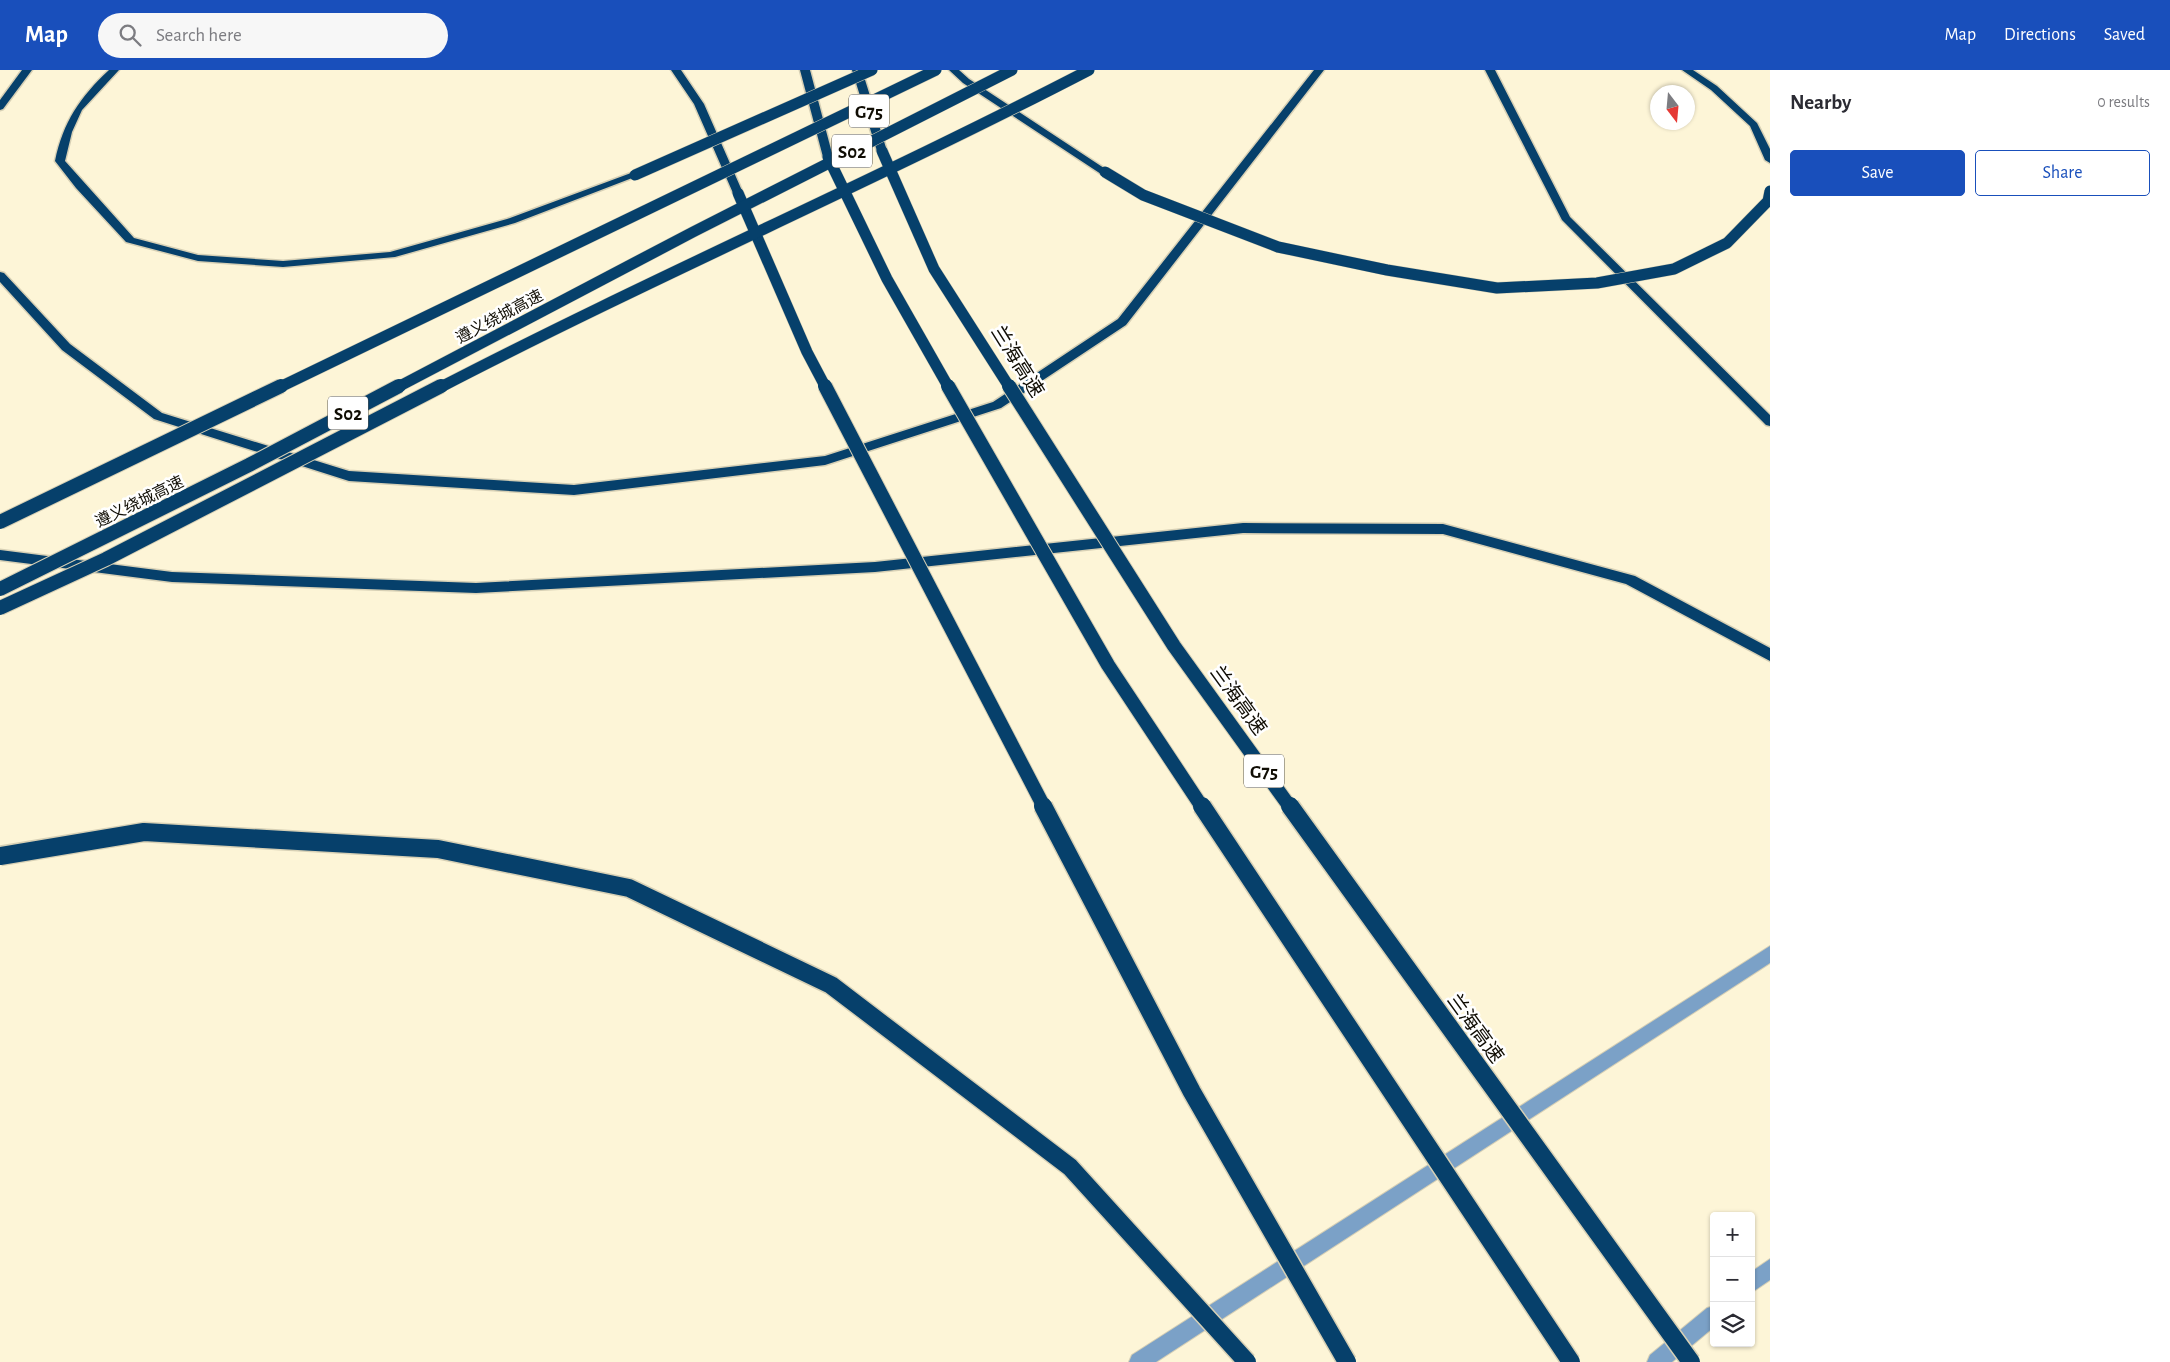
<!DOCTYPE html>
<html lang="en">
<head>
<meta charset="utf-8">
<style>
  body { margin:0; font-family:"Alegreya Sans","Noto Sans SC",sans-serif; background:#f7f7f7; color:#2b2b33 }
  .controls { position:absolute; right:15px; bottom:15px; display:grid; overflow:hidden; border-radius:5px; box-shadow:0 1px 4px #0004 }
  .controls button { width:45px; height:45px; display:grid; place-items:center; padding:0; border:0; border-bottom:1px solid #e1e1e2; background:#fff; color:#2b2b33; font:25px sans-serif }
  .compass { position:absolute; left:1650px; top:15px; width:45px; height:45px; border-radius:50%; background:#fff; box-shadow:0 1px 4px #0004; rotate:164deg }
  .list { margin:0; padding:0; list-style:none }
  h2 { display:flex; justify-content:space-between; align-items:center; height:65px; margin:0; padding:0 20px; font-size:21px }
  h2 small { font-size:16px; font-weight:400; color:#7c7c81 }
  .actions { display:flex; gap:10px; padding:15px 20px }
  .actions a { flex:1; padding:11px 0; border:1px solid #194fbb; border-radius:5px; text-align:center; font-size:18px; color:#194fbb }
  .actions .main { background:#194fbb; color:#fff }
  .icon { flex:none; width:28px; height:28px; fill:none; stroke:currentColor; stroke-width:2; stroke-linecap:round; stroke-linejoin:round }
  .map { position:relative; flex:none; width:1770px; height:1292px; overflow:hidden }
  header { display:flex; align-items:center; gap:30px; box-sizing:border-box; height:70px; padding:0 25px; background:#194fbb; color:#fff }
  header strong { font-size:24px }
  nav { display:flex; gap:28px; margin-inline-start:auto; font-size:18px }
  .search { width:350px; height:45px; background:#f7f7f7; display:flex; align-items:center; gap:12px; box-sizing:border-box; padding:0 18px; border-radius:28px; color:#7c7c81; font-size:19px }
  main { display:flex }
  aside { flex:1; background:#fff }
  .map>svg:first-child { display:block }
  .lines { fill:none; stroke-linecap:round; stroke-linejoin:round }
  .tertiary-casing { stroke:#d7d0b5; stroke-width:2 }
  .motorway-casing { stroke:#d7d0b5; stroke-width:3 }
  .tertiary { fill:#7ba1c7; fill-rule:evenodd }
  .motorway { fill:#06406b; fill-rule:evenodd }
  .motorway-bridge-far2-casing { stroke:#d7d0b5; stroke-width:12; stroke-linecap:butt }
  .motorway-bridge-far1-casing { stroke:#d7d0b5; stroke-width:16; stroke-linecap:butt }
  .motorway-bridge-casing { stroke:#d7d0b5; stroke-width:21; stroke-linecap:butt }
  .motorway-bridge-far2 { stroke:#06406b; stroke-width:11 }
  .motorway-bridge-far1 { stroke:#06406b; stroke-width:14 }
  .motorway-bridge { stroke:#06406b; stroke-width:18 }
  .labels { text-anchor:middle; stroke-width:5; stroke-linejoin:round; paint-order:stroke }
  .far-street-label { font-size:16px; fill:#100d04; stroke:#fff }
  .shield { fill:#fff; stroke:#58564f; stroke-width:1 }
  .shield-label { font-size:19px; font-weight:bold; fill:#100d04 }
  .street-label { font-size:20px; fill:#100d04; stroke:#fff }
</style>
</head>
<body>
<header>
<strong>Map</strong>
<div class="search"><svg class="icon" aria-label="search" viewBox="0 0 24 24"><circle cx="10" cy="10" r="6"/><path d="M15 15l6 6"/></svg>Search here</div>
<nav><a>Map</a><a>Directions</a><a>Saved</a></nav>
</header>
<main>
<div class="map">
<svg width="1770" height="1292" viewBox="0 0 1770 1292">
  <rect width="100%" height="100%" fill="#fdf5d7"/>
  <g class="lines">
    <g class="tertiary-casing">
      <g id="tertiary">
        <polygon points="1770,876 1770,893 1156,1292 1129,1292 1132,1285"/>
        <polygon points="1770,1189 1770,1210 1751,1223 1751,1202"/>
        <polygon points="1714,1236 1714,1257 1672,1292 1647,1292 1650,1285 1707,1238"/>
      </g>
    </g>
    <g class="motorway-casing">
      <g id="motorway">
        <polygon points="22,0 32,0 3,39 0,40 0,30"/>
        <path d="M 109,0 L 119,0 L 82,40 L 72,62 L 65,91 L 134,168 L 198,185 L 283,191 L 390,182 L 507,149 L 631,103 L 640,105 L 515,153 L 395,187 L 283,197 L 198,191 L 126,172 L 76,118 L 55,91 C 63,52 80,27 109,0 Z"/>
        <polygon points="671,0 681,0 704,34 743,123 742,125 733,123 694,34"/>
        <polygon points="800,0 810,0 833,87 831,89 823,87"/>
        <polygon points="852,0 862,0 887,81 885,83 877,81"/>
        <polygon points="949,0 959,0 969,9 1110,102 1101,104 963,13"/>
        <polygon points="1314,0 1324,0 1126,255 1001,338 825,395 574,425 349,411 154,349 62,280 0,212 0,202 4,203 70,274 162,343 349,401 574,415 825,386 993,332 1118,249"/>
        <polygon points="1485,0 1495,0 1570,147 1770,345 1770,356 1766,355 1562,150"/>
        <polygon points="1682,0 1693,0 1717,16 1757,53 1770,79 1770,93 1765,90 1750,56 1711,20"/>
        <polygon points="1243,453 1443,454 1635,506 1770,578 1770,591 1626,514 1443,464 1243,463 875,502 476,523 172,512 0,490 0,480 172,502 476,513 875,492"/>
      </g>
    </g>
    <use href="#tertiary" class="tertiary"/>
    <use href="#motorway" class="motorway"/>
    <g class="motorway-bridge-far2-casing">
      <g id="motorway-bridge-far2">
        <polyline points="882,81 934,199 1010,318"/>
        <polyline points="828,87 887,209 949,318"/>
        <polyline points="1105,102 1143,125 1278,177 1387,200 1497,218 1597,213 1674,199 1727,173 1768,131 1770,121"/>
        <polyline points="635,105 872,0"/>
        <polyline points="738,123 807,282 826,318"/>
        <polyline points="278,318 936,0"/>
        <polyline points="396,318 693,162 1012,0"/>
        <path d="M 439,318 C 653,207 875,111 1089,0"/>
      </g>
    </g>
    <g class="motorway-bridge-far1-casing">
      <g id="motorway-bridge-far1">
        <polyline points="825,316 1044,737"/>
        <polyline points="948,316 1108,595 1202,737"/>
        <polyline points="1009,316 1174,576 1290,737"/>
        <polyline points="0,452 281,316"/>
        <polyline points="0,519 249,395 399,316"/>
        <polyline points="0,538 106,489 441,316"/>
      </g>
    </g>
    <g class="motorway-bridge-casing">
      <g id="motorway-bridge">
        <polyline points="1043,736 1192,1022 1347,1292"/>
        <polyline points="1202,736 1571,1292"/>
        <polyline points="1290,736 1691,1292"/>
        <polyline points="0,786 144,762 438,779 629,818 831,915 1070,1097 1247,1292"/>
      </g>
    </g>
    <use href="#motorway-bridge-far2" class="motorway-bridge-far2"/>
    <use href="#motorway-bridge-far1" class="motorway-bridge-far1"/>
    <use href="#motorway-bridge" class="motorway-bridge"/>
  </g>
  <g class="labels">
    <g class="far-street-label">
      <text transform="translate(499 246) rotate(-28)" y="6">遵义绕城高速</text>
      <text transform="translate(139 431) rotate(-26)" y="6">遵义绕城高速</text>
    </g>
    <g class="shield">
      <rect x="849" y="24.5" width="40" height="33" rx="4"/>
      <rect x="832" y="64.5" width="40" height="33" rx="4"/>
      <rect x="328" y="326.5" width="40" height="33" rx="4"/>
      <rect x="1244" y="684.5" width="40" height="33" rx="4"/>
    </g>
    <g class="shield-label">
      <text x="869" y="48">G75</text>
      <text x="852" y="88">S02</text>
      <text x="348" y="350">S02</text>
      <text x="1264" y="708">G75</text>
    </g>
    <g class="street-label">
      <text transform="translate(1018 291) rotate(58)" y="7">兰海高速</text>
      <text transform="translate(1239 630) rotate(54)" y="7">兰海高速</text>
      <text transform="translate(1476 958) rotate(54)" y="7">兰海高速</text>
    </g>
  </g>
</svg>
<div class="controls">
<button>+</button>
<button>−</button>
<button><svg class="icon" aria-label="layers" viewBox="0 0 24 24"><path d="M12 4l9 5-9 5-9-5zM3 14l9 5 9-5"/></svg></button>
</div>
<svg class="compass" viewBox="-18 -18 36 36"><path d="M0-13l5 13h-10z" fill="#e53935"/><path d="M0 13l5-13h-10z" fill="#7c7c81"/></svg>
</div>
<aside>
<h2>Nearby<small>0 results</small></h2>
<ul class="list">
</ul>
<div class="actions"><a class="main">Save</a><a>Share</a></div>
</aside>
</main>
</body>
</html>
